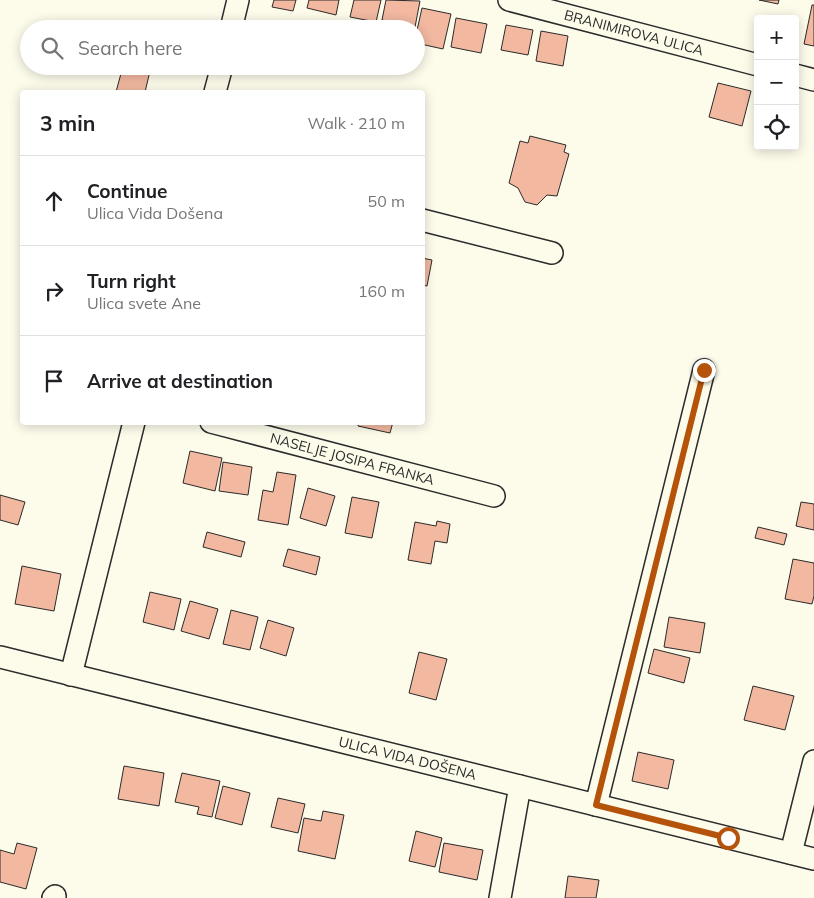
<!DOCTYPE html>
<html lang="en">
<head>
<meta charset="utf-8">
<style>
  body { margin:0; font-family:Mulish,sans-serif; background:#f6f6f6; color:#202124 }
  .controls { position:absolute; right:15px; top:15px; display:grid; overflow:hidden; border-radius:5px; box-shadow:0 2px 12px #0003 }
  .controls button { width:45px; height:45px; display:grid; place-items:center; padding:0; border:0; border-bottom:1px solid #e0e0e0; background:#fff; color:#202124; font:25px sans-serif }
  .stop { position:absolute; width:15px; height:15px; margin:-11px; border:4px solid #b45309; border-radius:50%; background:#fff }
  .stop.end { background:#b45309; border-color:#fff; box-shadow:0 1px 5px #0008 }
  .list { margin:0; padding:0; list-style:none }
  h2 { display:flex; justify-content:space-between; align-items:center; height:65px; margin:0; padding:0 20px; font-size:21px }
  h2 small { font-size:16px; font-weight:400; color:#757577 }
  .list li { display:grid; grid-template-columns:32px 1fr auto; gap:15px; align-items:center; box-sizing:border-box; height:90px; padding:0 20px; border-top:1px solid #e0e0e0 }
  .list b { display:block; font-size:19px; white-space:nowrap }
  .list p { margin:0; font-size:16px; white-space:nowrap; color:#757577 }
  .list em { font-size:16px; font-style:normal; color:#757577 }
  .icon { flex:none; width:28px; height:28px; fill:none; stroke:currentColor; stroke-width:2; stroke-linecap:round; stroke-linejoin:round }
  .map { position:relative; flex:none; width:814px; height:898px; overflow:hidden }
  .search { position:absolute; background:#fff; box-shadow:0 2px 12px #0003; left:20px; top:20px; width:405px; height:55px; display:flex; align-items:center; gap:12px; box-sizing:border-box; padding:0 18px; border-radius:28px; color:#757577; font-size:19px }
  .panel { position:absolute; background:#fff; box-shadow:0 2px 12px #0003; left:20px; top:90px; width:405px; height:335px; border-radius:5px }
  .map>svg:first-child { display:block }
  .building { fill:#f2b8a0; stroke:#2b2b2b }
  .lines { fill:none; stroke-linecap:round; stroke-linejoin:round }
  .minor-casing { stroke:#2b2b2b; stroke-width:24 }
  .minor { stroke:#fdfbea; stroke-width:21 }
  .route { stroke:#b45309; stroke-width:6 }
  .labels { text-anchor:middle; stroke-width:4; stroke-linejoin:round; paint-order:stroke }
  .street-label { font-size:14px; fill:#2b2b2b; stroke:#fdfbea }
</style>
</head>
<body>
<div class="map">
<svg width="814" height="898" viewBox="0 0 814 898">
  <rect width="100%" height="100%" fill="#fdfbea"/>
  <g class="building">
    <polygon points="274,0 296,0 293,11 272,7"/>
    <polygon points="309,0 339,0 336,15 307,8"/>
    <polygon points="354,0 381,0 376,22 350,17"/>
    <polygon points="386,0 420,1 415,27 382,20"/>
    <polygon points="759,0 779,0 778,4"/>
    <polygon points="812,5 814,5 814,46 804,44"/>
    <polygon points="422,8 451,14 443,49 416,43 416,35"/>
    <polygon points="456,18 487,24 481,53 451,47"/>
    <polygon points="506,25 533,30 528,55 501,50"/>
    <polygon points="541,31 568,36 563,66 536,61"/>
    <polygon points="123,66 150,71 145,92 116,92"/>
    <polygon points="718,83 751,91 742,126 709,117"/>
    <polygon points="530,136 566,145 564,152 569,154 557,196 547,195 537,205 525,202 518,188 509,183 520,141 528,143"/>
    <polygon points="422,258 432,260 427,286 422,285"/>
    <polygon points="359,422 393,422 390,433 358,426"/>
    <polygon points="190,451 222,458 215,491 183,483"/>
    <polygon points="223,462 252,467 248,495 219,491"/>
    <polygon points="277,472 296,475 288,525 258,520 263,490 273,492"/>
    <polygon points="308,488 335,496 326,526 300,518"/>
    <polygon points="0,495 25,502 18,525 0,520"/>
    <polygon points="352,497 379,502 372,538 345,533"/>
    <polygon points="801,502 814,504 814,530 796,526"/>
    <polygon points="437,521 450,524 447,543 435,541 431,564 408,560 415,522 436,526"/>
    <polygon points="758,527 787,534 784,545 755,538"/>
    <polygon points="207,532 245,542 241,557 203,547"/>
    <polygon points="288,549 320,557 316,575 283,566"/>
    <polygon points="793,559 814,563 814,596 812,604 785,599"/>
    <polygon points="22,566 61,574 54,611 15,604"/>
    <polygon points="150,592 181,599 174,630 143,622"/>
    <polygon points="190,601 218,609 209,639 181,631"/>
    <polygon points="231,610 258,617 250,650 223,644"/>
    <polygon points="669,617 705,623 700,653 664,647"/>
    <polygon points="268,620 294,628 286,656 260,648"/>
    <polygon points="654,649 690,658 684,683 648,673"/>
    <polygon points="419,652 447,659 436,700 409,693"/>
    <polygon points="753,686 794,696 785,730 744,720"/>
    <polygon points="638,752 674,760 668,789 632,781"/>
    <polygon points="124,766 164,773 159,806 118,799"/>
    <polygon points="182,773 220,781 212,817 197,814 199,807 175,802"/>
    <polygon points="223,786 250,793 242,825 215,818"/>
    <polygon points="278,798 305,804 298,833 271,827"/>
    <polygon points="323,811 344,815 335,859 298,851 304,818 321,821"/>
    <polygon points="416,831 442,838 435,867 409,861"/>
    <polygon points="17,843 37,848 26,889 0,882 0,850 14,854"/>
    <polygon points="444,843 483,850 477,880 439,872"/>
    <polygon points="568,876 599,880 596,898 565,898"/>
  </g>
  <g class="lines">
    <g class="minor-casing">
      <g id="minor">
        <path id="s1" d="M 509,0 L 758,65"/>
        <polyline points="231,29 238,0"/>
        <polyline points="795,75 814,80"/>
        <polyline points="215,92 222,66"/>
        <polyline points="422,220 552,253"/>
        <path id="s2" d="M 211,422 L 494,496"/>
        <path id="s3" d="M 0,657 L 814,859"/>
        <polyline points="71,675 134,422"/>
        <polyline points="596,805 704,370"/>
        <polyline points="791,853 814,761"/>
        <polyline points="53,898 55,896"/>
        <polyline points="500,898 520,786"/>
      </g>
    </g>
    <use href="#minor" class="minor"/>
  </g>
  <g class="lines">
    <polyline class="route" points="704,370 596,805 728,838"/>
  </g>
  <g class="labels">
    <g class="street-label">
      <text dy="5" stroke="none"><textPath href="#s1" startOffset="129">BRANIMIROVA ULICA</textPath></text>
      <text dy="5" stroke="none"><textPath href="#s2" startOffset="146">NASELJE JOSIPA FRANKA</textPath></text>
      <text dy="5" stroke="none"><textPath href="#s3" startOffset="420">ULICA VIDA DOŠENA</textPath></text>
    </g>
  </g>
</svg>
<div class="controls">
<button>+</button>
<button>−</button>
<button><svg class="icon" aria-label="locate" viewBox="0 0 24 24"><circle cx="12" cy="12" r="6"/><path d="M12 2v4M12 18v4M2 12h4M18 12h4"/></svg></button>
</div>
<div class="stop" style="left:728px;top:838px"></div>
<div class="stop end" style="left:704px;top:370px"></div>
<div class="search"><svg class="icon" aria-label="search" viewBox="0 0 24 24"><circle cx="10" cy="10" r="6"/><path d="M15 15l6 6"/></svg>Search here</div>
<section class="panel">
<h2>3 min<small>Walk · 210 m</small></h2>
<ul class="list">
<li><svg class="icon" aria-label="ahead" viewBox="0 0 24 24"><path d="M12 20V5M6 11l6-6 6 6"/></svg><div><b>Continue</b><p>Ulica Vida Došena</p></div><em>50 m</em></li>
<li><svg class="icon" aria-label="right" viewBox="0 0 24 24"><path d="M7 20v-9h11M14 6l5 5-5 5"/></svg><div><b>Turn right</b><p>Ulica svete Ane</p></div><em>160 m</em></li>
<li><svg class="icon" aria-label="arrive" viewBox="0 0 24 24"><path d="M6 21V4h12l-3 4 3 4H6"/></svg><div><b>Arrive at destination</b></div></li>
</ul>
</section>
</div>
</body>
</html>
